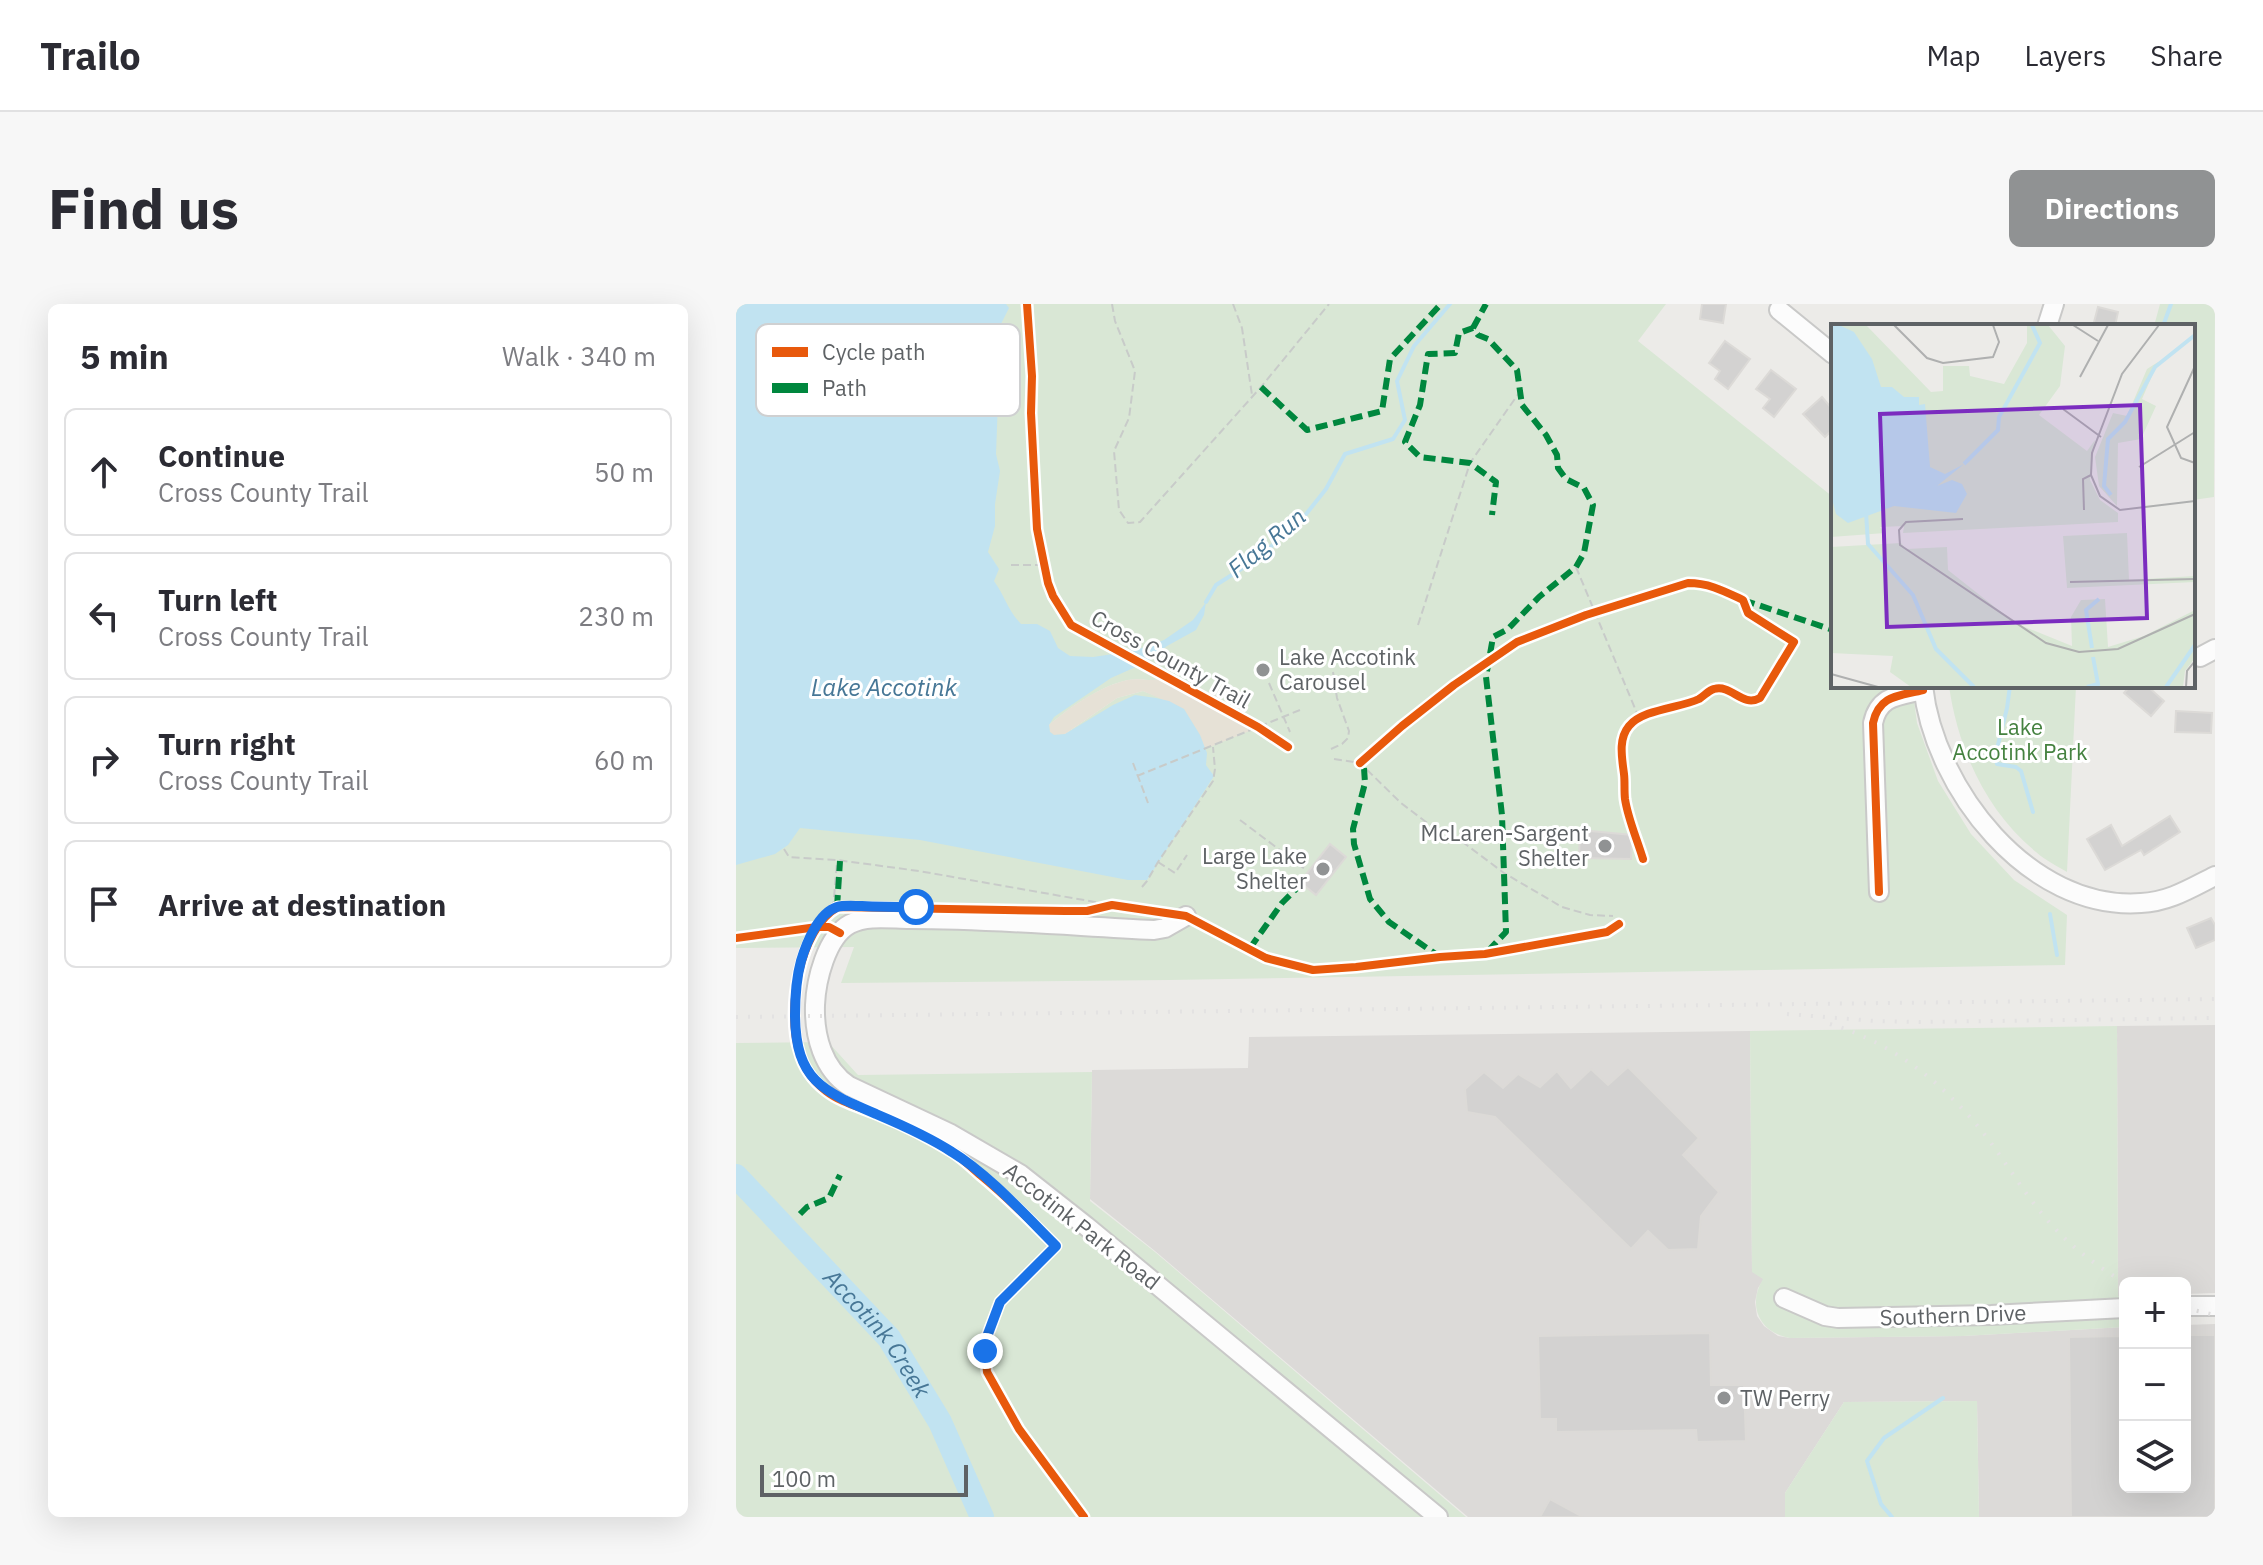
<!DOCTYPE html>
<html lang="en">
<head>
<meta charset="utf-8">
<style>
  body { margin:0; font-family:"IBM Plex Sans",sans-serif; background:#f7f7f7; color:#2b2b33 }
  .controls { position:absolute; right:24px; bottom:24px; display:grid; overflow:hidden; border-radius:12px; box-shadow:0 8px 32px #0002 }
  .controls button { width:72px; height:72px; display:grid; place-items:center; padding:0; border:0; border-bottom:2px solid #e1e1e2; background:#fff; color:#2b2b33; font:40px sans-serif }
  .scale { position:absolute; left:24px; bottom:20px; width:208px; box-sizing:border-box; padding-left:8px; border:4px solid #5e6265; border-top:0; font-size:22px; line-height:28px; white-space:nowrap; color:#5e6265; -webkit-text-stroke:6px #fff; paint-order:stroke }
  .stop { position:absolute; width:24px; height:24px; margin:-18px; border:6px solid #1a73e8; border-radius:50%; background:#fff }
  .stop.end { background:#1a73e8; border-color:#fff; box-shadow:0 2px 8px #0008 }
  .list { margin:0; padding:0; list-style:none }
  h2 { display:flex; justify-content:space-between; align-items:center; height:104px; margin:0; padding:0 32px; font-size:34px }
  h2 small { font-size:26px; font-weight:400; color:#7c7c81 }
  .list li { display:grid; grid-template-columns:52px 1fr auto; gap:24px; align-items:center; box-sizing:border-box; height:128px; margin:0 16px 16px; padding:0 16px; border:2px solid #e1e1e2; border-radius:12px }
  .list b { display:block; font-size:30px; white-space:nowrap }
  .list p { margin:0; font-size:26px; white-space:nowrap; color:#7c7c81 }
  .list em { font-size:26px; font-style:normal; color:#7c7c81 }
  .icon { flex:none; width:44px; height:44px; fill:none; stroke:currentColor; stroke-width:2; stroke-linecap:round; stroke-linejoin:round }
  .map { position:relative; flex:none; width:1479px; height:1213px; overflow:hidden; border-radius:12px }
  header { display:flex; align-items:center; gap:48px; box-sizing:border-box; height:112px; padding:0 40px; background:#fff; border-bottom:2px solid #e1e1e2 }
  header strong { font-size:38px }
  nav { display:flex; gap:44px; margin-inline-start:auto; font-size:28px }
  .intro { display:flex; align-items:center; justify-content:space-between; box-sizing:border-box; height:192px; padding:0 48px }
  h1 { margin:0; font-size:56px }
  .button { padding:20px 36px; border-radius:12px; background:#909293; color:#fff; font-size:28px; font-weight:700 }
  main { display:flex; gap:48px; padding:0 48px }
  aside { flex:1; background:#fff; border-radius:12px; box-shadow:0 8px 32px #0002 }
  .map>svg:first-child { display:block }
  .industrial { fill:#dcdad8 }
  .green { fill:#d9e7d5; fill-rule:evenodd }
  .sand { fill:#e6e1d6 }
  .water { fill:#c1e3f1 }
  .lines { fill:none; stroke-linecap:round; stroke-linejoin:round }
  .stream { stroke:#c1e3f1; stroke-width:4 }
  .river { stroke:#c1e3f1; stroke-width:24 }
  .building { fill:#d3d2d1; stroke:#dcdad7; stroke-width:2 }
  .minor-casing { stroke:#c9c9c8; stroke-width:22 }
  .path { stroke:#c8cbc9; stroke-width:2; stroke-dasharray:8 4; stroke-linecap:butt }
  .minor { stroke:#fcfcfc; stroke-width:18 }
  .rail { stroke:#e3e2e2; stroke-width:4; stroke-dasharray:2 10; stroke-linecap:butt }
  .quiet { stroke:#00873e; stroke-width:6; stroke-dasharray:12 6; stroke-linecap:butt }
  .cycleway-casing { stroke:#fff; stroke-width:13 }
  .cycleway { stroke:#e8590c; stroke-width:8 }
  .route { stroke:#1a73e8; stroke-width:10 }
  .poi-dot { fill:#909293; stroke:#fff; stroke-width:3 }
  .labels { text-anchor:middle; stroke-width:6; stroke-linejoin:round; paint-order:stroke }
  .poi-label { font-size:22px; fill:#5e6265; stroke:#fff; text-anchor:start }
  .street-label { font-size:22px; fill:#5e6265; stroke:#fff }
  .park-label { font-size:22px; fill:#458240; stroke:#fff }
  .water-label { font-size:24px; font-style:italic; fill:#477796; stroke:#fff }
  .inset-river { fill:none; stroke:#c1e3f1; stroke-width:4 }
  .inset-road { fill:none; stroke:#afb0b0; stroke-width:2 }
  .view { fill:#7b2cbf; fill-opacity:0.15; stroke:#7b2cbf; stroke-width:4 }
  .inset-edge { fill:none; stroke:#5e6265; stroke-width:4 }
  .key { fill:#fff; stroke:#cfd0d1; stroke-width:2 }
  .key-label { font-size:22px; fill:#5e6265 }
</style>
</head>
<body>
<header>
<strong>Trailo</strong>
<nav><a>Map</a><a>Layers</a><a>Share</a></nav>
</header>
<div class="intro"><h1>Find us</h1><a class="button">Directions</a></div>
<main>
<aside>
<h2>5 min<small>Walk · 340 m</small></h2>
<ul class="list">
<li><svg class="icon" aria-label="ahead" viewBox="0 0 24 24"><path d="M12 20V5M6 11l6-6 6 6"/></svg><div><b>Continue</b><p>Cross County Trail</p></div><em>50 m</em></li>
<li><svg class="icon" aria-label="left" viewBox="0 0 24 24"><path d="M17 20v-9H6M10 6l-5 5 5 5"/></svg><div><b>Turn left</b><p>Cross County Trail</p></div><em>230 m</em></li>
<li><svg class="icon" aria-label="right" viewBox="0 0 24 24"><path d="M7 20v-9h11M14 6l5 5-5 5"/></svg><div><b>Turn right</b><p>Cross County Trail</p></div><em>60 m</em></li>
<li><svg class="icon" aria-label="arrive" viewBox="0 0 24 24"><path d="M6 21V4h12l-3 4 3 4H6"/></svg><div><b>Arrive at destination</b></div></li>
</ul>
</aside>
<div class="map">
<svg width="1479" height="1213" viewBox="0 0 1479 1213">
  <rect width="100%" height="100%" fill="#ecebe8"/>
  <g class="industrial">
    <polygon points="1479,721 1479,989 1449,990 1449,979 1389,979 1389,992 1382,993 1381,722"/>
    <polygon points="1014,727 1016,967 1028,975 1022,984 1019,998 1021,1012 1028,1022 1042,1032 1054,1034 1227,1032 1389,1023 1389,1183 1449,1183 1449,1021 1479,1020 1479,1213 1243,1213 1241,1097 1108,1098 1049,1189 1049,1213 732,1213 419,947 354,895 356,766 512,764 513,733"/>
  </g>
  <g class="green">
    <path d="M 0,0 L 930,0 L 902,37 L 1097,193 L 1097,382 L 1176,382 L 1181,419 L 1202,477 L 1235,530 L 1278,576 L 1331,611 L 1329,661 L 433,676 L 105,679 L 118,643 L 0,644 ZM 436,370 L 480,392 L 525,422 L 433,397 L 407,387 L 381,394 L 329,430 L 313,421 C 333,404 366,381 392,376 C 412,373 415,381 436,370 Z"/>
    <polygon points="1424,0 1479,0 1478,193 1457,196 1457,22 1418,22"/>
    <path d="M 1213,382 L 1340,382 L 1331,568 C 1321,562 1309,556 1300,548 C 1250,507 1222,445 1213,382 Z"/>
    <path d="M 1381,722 L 1382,992 L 1389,992 L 1389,1023 L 1227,1032 L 1054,1034 C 1023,1029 1011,1001 1027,975 L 1016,968 L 1014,727 Z"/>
    <polygon points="92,738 122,771 356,768 354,897 419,948 730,1213 0,1213 0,739"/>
    <polygon points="1241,1097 1243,1213 1049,1213 1049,1189 1108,1098"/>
  </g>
  <path class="sand" d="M 436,370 L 480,392 L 526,422 L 469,445 L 464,431 L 448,405 L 407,387 L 381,394 L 329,430 L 318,431 L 314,428 L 313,421 C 334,403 364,382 392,376 C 411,373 415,381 436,370 Z"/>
  <path class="water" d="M 0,0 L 270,0 L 273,4 L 263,24 L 263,39 L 267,54 L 266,77 L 262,97 L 260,150 L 264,167 L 259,200 L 259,222 L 252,248 L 263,265 L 258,277 C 269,292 272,307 285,320 L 301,320 L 314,327 L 322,344 L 334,352 L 357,353 L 377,350 L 385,346 L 403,345 L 428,336 L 457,316 L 470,298 L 468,311 L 460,326 L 431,342 L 411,358 L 375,374 L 318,413 L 313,421 L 314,428 L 318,431 L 329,430 L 377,401 L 399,391 L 420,394 L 433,397 L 448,405 L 464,431 L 471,449 L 470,461 L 478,472 L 411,576 L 392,576 L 184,536 L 64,524 L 52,541 L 39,550 L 0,561 Z"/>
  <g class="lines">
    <g class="stream">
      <polyline points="1427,22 1435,0"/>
      <polyline points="470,298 480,281 521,255 567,214 590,185 609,150 657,135 669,116 661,77 678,42 714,0"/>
      <polyline points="1274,382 1271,404 1259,453 1261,460 1280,463 1285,467 1297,508"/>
      <polyline points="1314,610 1321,651"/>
      <polyline points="1156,1213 1145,1200 1131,1157 1148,1134 1207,1094"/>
    </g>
    <path class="river" id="s1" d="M 0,872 L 153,1034 L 204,1118 L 246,1213"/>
  </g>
  <g class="building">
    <polygon points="966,0 990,0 987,19 964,15"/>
    <polygon points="1362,3 1382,8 1379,22 1357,22"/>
    <polygon points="989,37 1014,55 992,85 979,75 984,67 973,59"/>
    <polygon points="1035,66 1060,85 1038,113 1027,104 1034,95 1020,85"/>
    <polygon points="1086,93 1097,106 1097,125 1089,133 1067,110"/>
    <polygon points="1394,382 1411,382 1428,397 1415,412 1388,389"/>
    <polygon points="1440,407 1476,409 1475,429 1439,428"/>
    <polygon points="1434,512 1444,528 1408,551 1405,546 1369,566 1351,535 1375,521 1386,542"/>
    <polygon points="844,526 896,531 895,555 843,554"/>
    <polygon points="594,540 610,553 580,591 564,578"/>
    <polygon points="1475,614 1479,621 1479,636 1460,644 1451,624"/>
    <polygon points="892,763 963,834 947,851 983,888 965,912 962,945 932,946 912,927 895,945 759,813 731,808 729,785 748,768 767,784 782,770 804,783 821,767 835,784 855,765 872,781"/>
    <polygon points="974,1029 975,1081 1008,1081 1010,1137 961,1138 960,1126 820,1128 820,1115 804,1115 802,1032"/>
    <polygon points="1449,1031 1479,1031 1479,1213 1335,1213 1333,1033 1389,1032 1389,1183 1449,1183"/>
    <polygon points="814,1195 847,1213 804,1213"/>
  </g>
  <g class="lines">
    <g class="minor-casing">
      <g id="minor">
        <polyline points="1043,6 1097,50"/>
        <polyline points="1311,22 1318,0"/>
        <polyline points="1464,353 1479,345"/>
        <path d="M 1187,382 C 1198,484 1293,607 1405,599 C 1433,598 1455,584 1479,572"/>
        <path d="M 1143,588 L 1137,419 C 1143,391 1163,392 1187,386"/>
        <path d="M 450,612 L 429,624 L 418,626 C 337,622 255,615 174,615 C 155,615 131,611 114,620 C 90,633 80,677 79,701 C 78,732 87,765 113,782 L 215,830 L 284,870 L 350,922 L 702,1213"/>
        <polyline points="1048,994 1089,1012 1102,1014 1255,1011 1389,1004"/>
        <polyline points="1449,1002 1479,1002"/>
      </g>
    </g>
    <g class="path">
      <polyline points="376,0 379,17 399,67 393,114 378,147 383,206 392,219 404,218 525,83 593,0"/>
      <polyline points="497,0 506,24 516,91"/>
      <polyline points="275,261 309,261"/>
      <polyline points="840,263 903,414"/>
      <polyline points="682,321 734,159 783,89"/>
      <polyline points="533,379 554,428"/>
      <polyline points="595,445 606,440 612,434 613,427 601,394 597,368"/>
      <polyline points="598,455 624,459 665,499 690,518 716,530 768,569 826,603 854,611 877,612"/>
      <polyline points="397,459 412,499"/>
      <polyline points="401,472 564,406"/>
      <polyline points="504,516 569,565"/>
      <polyline points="48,545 53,553 101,556 183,567 376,601"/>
      <polyline points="422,558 439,569 451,551"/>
      <polyline points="406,583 411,577 422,558 477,477 479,465 477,443"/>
      <polyline points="97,605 101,558"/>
    </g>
    <use href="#minor" class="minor"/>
    <g class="rail">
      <polyline points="1051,710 1139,717 1184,718 1479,714"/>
      <polyline points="0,713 1479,695"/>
      <path d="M 1094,720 C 1160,740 1214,784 1255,839 C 1274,865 1291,893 1313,918 C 1335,943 1361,962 1389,979"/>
      <polyline points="1449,1004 1479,1011"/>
    </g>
    <g class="quiet">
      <polyline points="737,24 750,0"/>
      <polyline points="525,83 571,126 646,107 654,55 705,0"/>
      <polyline points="1007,296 1097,326"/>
      <polyline points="628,464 629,479 617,525 618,540 634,595 653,618 704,653"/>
      <polyline points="101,603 104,557"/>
      <polyline points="514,644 546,599 563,582"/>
      <polyline points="752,647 770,628 766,511 750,373 757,333 772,325 803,293 840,263 848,249 857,201 848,184 830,175 822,164 821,151 810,131 786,101 781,66 752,35 742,31 737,24 723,29 719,49 692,50 684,101 669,138 684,153 734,159 760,178 756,211"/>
      <polyline points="64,910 71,903 93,894 104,871"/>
    </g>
    <g class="cycleway-casing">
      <g id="cycleway">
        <polyline points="291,0 296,72 295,109 301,225 312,279 317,292 335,321 522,423 552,443"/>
        <path d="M 624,459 L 666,422 L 718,381 L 781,338 L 850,311 L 952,279 C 973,279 988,287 1007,296 L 1012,309 L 1058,338 L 1024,394 C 1006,404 996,380 978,385 C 973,386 968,392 963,395 C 944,404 907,405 893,422 C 882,435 886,454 888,470 C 889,478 888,486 889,495 C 892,515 901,535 907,555"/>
        <path d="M 1143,588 L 1137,419 C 1143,391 1163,392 1187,386"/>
        <polyline points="0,634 81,623 93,623 104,629"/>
        <path d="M 348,1213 L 283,1125 L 251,1068 L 249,1047 L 252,1030 L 264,998 L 320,942 C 295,917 271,893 244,871 C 235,863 226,854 216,848 C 192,833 165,820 140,810 C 123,803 104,798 90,787 C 77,777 67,763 63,747 C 50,707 63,625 102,603 L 329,607 L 351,607 L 376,601 L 450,612 L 530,654 L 577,666 L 620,663 L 704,653 L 749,650 L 871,628 L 883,620"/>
      </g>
    </g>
    <use href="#cycleway" class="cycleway"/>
  </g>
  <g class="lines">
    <path class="route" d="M 180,603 C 162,603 144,603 126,602 C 118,602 108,601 101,603 C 82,609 70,640 65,657 C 60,675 59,693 59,712 C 60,776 86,787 140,810 C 166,821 193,833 216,848 C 251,869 290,912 320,942 L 264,998 L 252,1030 L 249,1047"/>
  </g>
  <g class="poi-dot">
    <circle cx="527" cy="366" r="8"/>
    <circle cx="869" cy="542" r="8"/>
    <circle cx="587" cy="565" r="8"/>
    <circle cx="988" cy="1094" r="8"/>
  </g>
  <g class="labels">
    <g class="poi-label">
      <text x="543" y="361">Lake Accotink<tspan x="543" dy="25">Carousel</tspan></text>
      <text x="853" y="537" text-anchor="end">McLaren-Sargent<tspan x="853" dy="25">Shelter</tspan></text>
      <text x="571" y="560" text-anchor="end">Large Lake<tspan x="571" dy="25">Shelter</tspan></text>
      <text x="1004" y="1102">TW Perry</text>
    </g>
    <g class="street-label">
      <text transform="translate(435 355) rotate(29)" y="8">Cross County Trail</text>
      <text transform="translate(346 922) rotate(38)" y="8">Accotink Park Road</text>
      <text transform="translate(1217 1011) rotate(-2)" y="8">Southern Drive</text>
    </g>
    <g class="park-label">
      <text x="1284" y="431">Lake<tspan x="1284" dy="25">Accotink Park</tspan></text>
    </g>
    <g class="water-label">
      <text transform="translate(531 239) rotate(-40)" y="8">Flag Run</text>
      <text x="148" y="392">Lake Accotink</text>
      <text dy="8" stroke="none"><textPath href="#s1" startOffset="212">Accotink Creek</textPath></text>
    </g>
  </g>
  <g transform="translate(1095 20)">
    <rect width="364" height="364" fill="#ecebe8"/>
    <path d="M 0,1 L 35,1 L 100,68 L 112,67 L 112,42 L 138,42 L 139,52 L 173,60 L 196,19 L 196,1 L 217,1 L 234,22 L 229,62 L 208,91 L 256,127 L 264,116 L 259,156 L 269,176 L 287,189 L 287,198 L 72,209 L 73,202 L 49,203 L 54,209 L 0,213 ZM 327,38 L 311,75 L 325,82 L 310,115 L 287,119 L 286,182 L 268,162 L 264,133 L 282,89 L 296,92 L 316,45 ZM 296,209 L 298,256 L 364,252 L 364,258 L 236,264 L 232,212 ZM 70,219 L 75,225 L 116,223 L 117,246 L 184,299 L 241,322 L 240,293 L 250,276 L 274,275 L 277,323 L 313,312 L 364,286 L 364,334 L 354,347 L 352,363 L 80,363 L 59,348 L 62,332 L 0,329 L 0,223 Z" fill="#d9e7d5"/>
    <path d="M 8,1 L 23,8 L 41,35 L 50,63 L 61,63 L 73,73 L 88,73 L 88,81 L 94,80 L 99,143 L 114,150 L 133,140 L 106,162 L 121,156 L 131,160 L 136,170 L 125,189 L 63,182 L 17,199 L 5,190 L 0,171 L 0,2 Z" fill="#c1e3f1"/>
    <path class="inset-river" d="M 133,140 L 167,106 L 168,93 L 209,19 L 201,1M 280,171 L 273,162 L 277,115 L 294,98 L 324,43 L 364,11M 35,188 L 37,220 L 82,271 L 105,325 L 143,363M 261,324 L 255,286 L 268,275M 256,363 L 267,360 L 262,333M 335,363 L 364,321"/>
    <path class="inset-road" d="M 63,1 L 96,34 L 112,39 L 162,33 L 168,18 L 162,1M 242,1 L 267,17M 328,1 L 291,50 L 261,129 L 260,151 L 269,172 L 289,186 L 364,177M 364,42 L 336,103 L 350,134 L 364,139M 249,53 L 277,1M 232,85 L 270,113M 308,143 L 364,108M 253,186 L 252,155 L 260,151M 132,195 L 75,198 L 68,206 L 69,221 L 215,319 L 248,328 L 287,325 L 364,290M 239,258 L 364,255M 0,350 L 47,363M 355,363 L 356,347 L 364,337"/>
    <path class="view" d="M 309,81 L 316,294 L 56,303 L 49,90 Z"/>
    <rect width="364" height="364" class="inset-edge"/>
  </g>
  <rect x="20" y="20" width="264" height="92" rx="12" class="key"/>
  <rect x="36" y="43" width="36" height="10" fill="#e8590c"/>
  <rect x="36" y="79" width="36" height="10" fill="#00873e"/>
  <g class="key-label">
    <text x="86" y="56">Cycle path</text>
    <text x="86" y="92">Path</text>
  </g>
</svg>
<div class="controls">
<button>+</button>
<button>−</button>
<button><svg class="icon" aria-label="layers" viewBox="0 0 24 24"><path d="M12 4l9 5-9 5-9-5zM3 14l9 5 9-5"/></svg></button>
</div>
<div class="scale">100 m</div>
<div class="stop" style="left:180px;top:603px"></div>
<div class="stop end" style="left:249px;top:1047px"></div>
</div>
</main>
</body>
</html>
